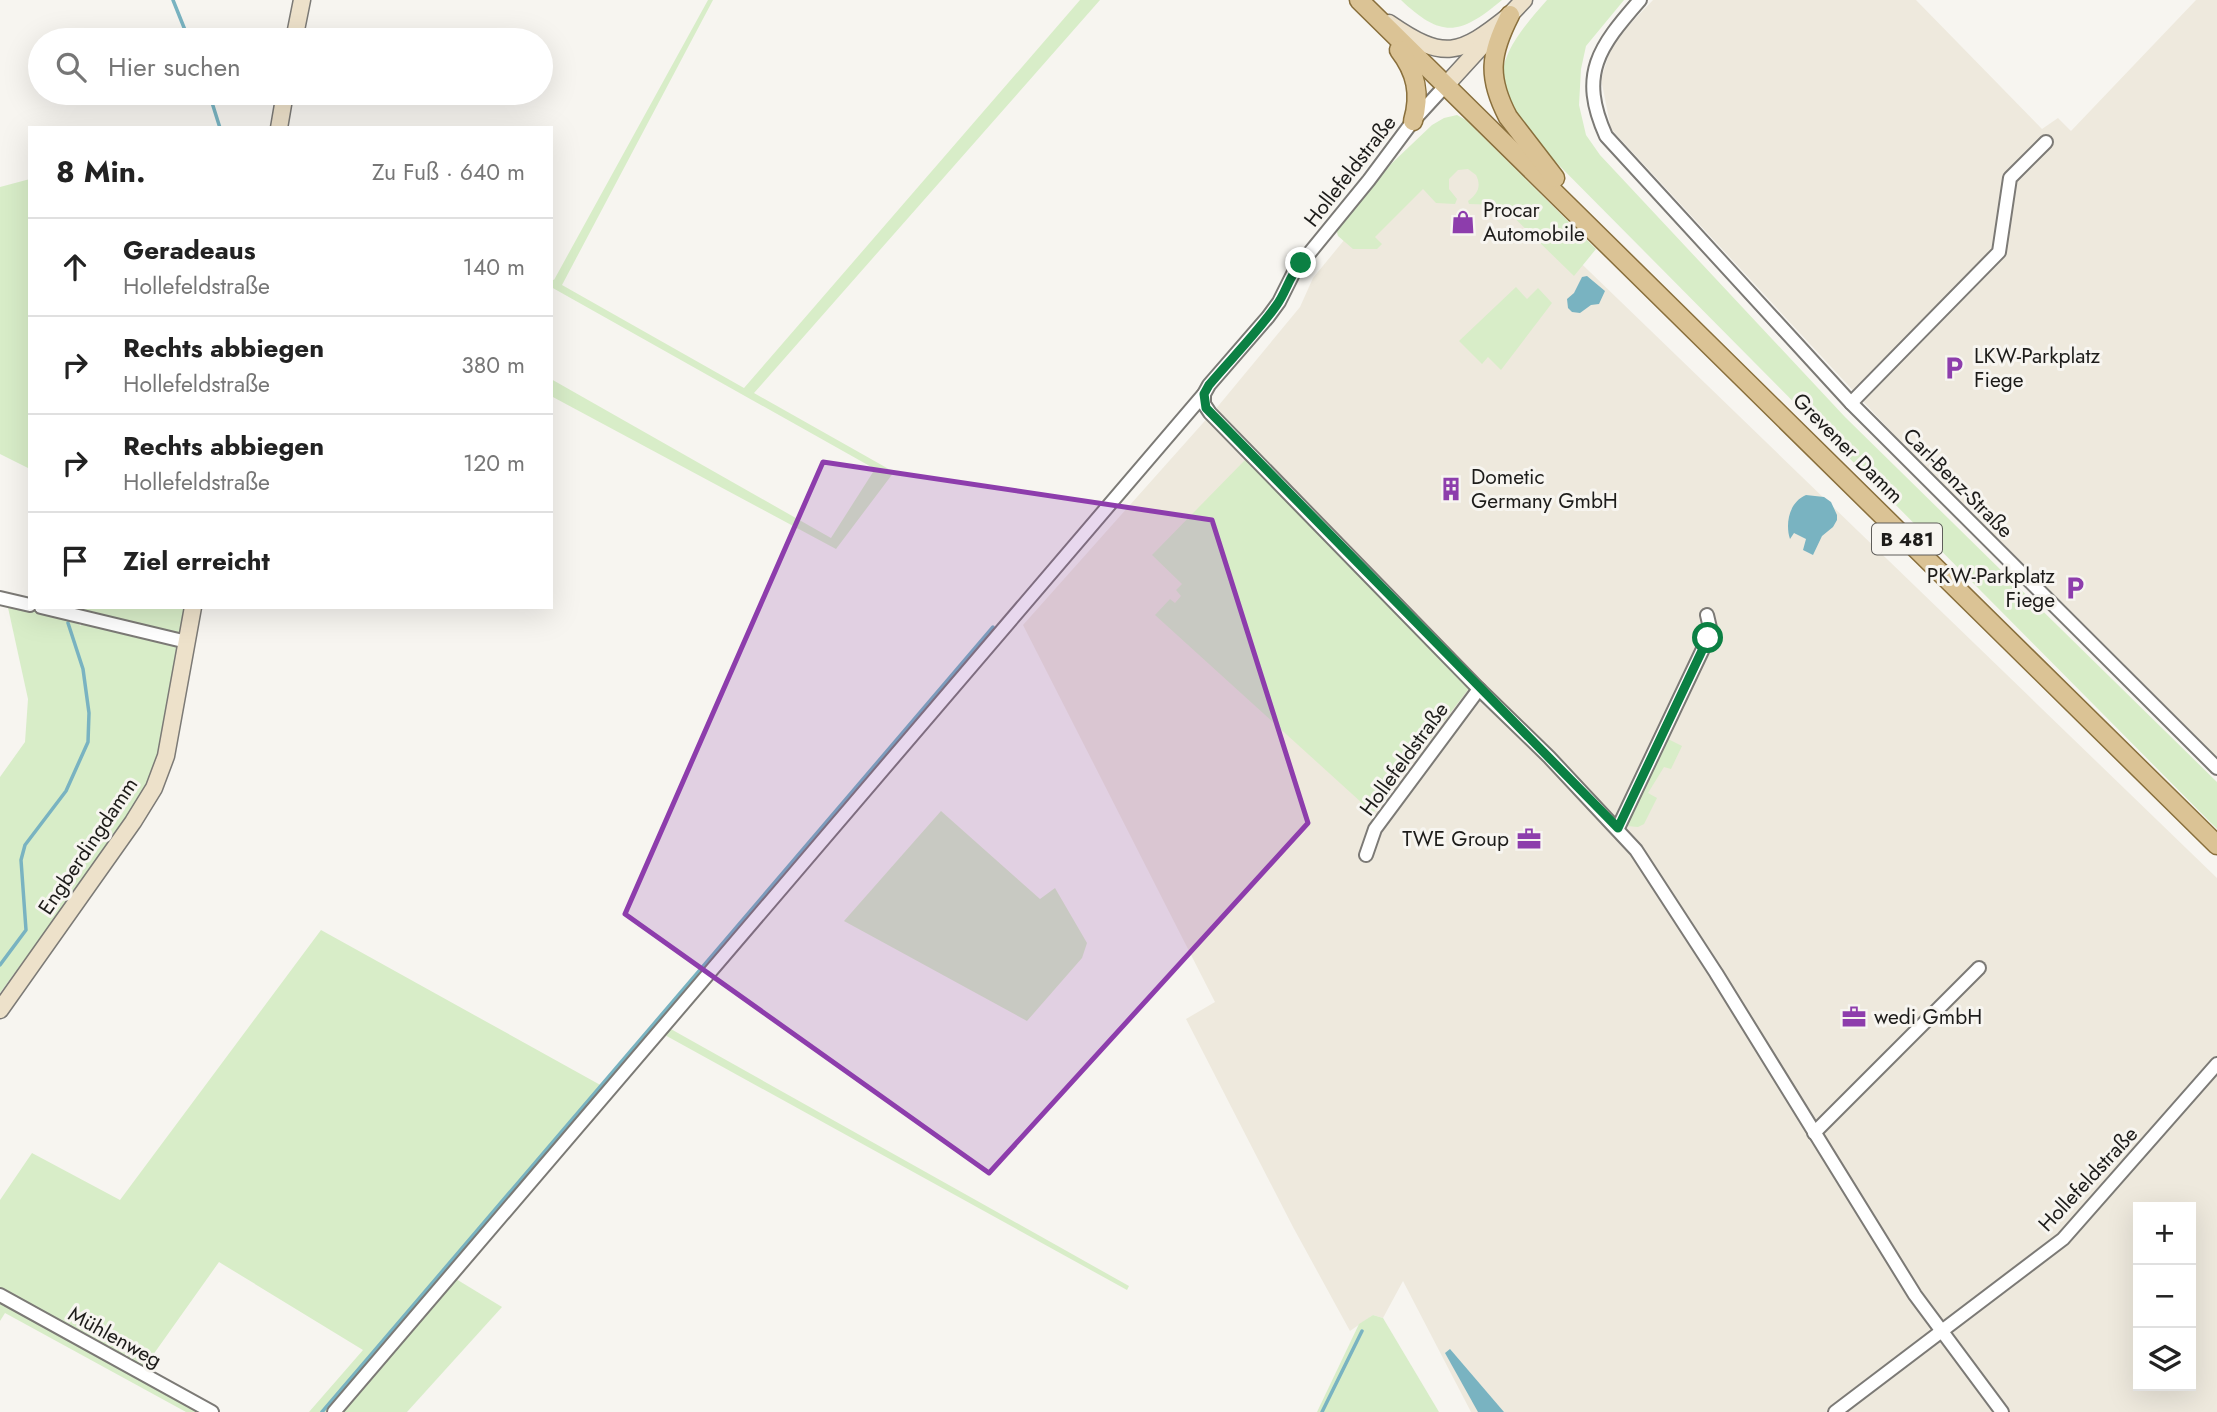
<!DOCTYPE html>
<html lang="de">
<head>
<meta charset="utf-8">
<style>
  body { margin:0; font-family:Jost,sans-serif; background:#f6f6f6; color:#222 }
  .controls { position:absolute; right:21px; bottom:21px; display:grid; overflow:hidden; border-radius:0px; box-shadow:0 7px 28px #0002 }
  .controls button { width:63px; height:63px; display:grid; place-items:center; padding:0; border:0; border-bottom:2px solid #e0e0e0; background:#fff; color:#222; font:35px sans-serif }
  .stop { position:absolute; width:21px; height:21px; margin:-16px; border:5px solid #0b8043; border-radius:50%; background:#fff }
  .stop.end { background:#0b8043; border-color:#fff; box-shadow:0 2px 7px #0008 }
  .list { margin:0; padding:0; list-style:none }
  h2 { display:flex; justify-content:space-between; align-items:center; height:91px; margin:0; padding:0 28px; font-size:30px }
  h2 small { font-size:23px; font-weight:400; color:#767676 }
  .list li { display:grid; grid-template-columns:46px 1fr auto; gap:21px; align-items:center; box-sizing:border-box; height:98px; padding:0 28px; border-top:2px solid #e0e0e0 }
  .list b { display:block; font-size:26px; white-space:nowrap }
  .list p { margin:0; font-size:23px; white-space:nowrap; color:#767676 }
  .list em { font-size:23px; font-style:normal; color:#767676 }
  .icon { flex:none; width:38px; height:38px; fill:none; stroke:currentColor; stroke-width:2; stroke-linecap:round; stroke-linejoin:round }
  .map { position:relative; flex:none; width:2217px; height:1412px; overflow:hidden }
  .search { position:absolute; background:#fff; box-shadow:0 7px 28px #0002; left:28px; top:28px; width:525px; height:77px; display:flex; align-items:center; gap:18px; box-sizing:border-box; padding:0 24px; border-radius:38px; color:#767676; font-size:26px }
  .panel { position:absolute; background:#fff; box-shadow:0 7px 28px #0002; left:28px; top:126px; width:525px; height:483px; border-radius:0px }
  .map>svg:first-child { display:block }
  .built { fill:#eee9dd; fill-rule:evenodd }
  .green { fill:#d8edc8 }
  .water { fill:#79b3c1 }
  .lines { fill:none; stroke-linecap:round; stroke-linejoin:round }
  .stream { stroke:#79b3c1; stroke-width:3.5 }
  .street-casing { stroke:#7c7a76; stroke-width:16 }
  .secondary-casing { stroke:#7c7a76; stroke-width:19 }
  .primary-casing { stroke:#896f3c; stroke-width:21 }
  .street { stroke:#fff; stroke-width:12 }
  .secondary { stroke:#ede1ca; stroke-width:16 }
  .primary { stroke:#dbc395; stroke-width:18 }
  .route { stroke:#0b8043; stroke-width:9 }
  .marked { fill:#8d3dac; fill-opacity:0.2; stroke:#8d3dac; stroke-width:5; stroke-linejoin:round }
  .labels { text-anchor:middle; stroke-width:6; stroke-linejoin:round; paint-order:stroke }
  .shield { fill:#f7f5f0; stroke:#5e5d5a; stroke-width:2 }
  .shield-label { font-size:19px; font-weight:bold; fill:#1d1c1a }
  .street-label { font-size:21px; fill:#1d1c1a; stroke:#f7f5f0 }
  .poi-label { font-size:21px; fill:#1d1c1a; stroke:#f7f5f0; text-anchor:start }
</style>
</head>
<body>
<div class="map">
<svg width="2217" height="1412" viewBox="0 0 2217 1412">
  <rect width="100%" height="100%" fill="#f7f5f0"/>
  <g class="built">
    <polygon points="1653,0 1916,0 2042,129 2058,118 2071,131 2196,0 2217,0 2217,757 1897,438 1611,129 1601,79 1613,42"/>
    <path d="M 1440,127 L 2217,878 L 2217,1412 L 1471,1412 L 1403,1281 L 1383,1318 L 1373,1315 L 1350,1331 L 1293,1227 L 1186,1019 L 1215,1002 L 1023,625 L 1219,405 L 1300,307 L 1313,278 L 1400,172 ZM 2138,1207 L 2191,1207 L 2191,1386 L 2138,1386 Z"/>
  </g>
  <g class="green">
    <polygon points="708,0 713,0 562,285 744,388 1080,0 1100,0 754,393 894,472 836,549 551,396 551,379 831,538 875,469 551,287 551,279 554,280"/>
    <path d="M 1401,0 L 1502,0 C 1460,35 1442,39 1401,0 Z"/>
    <path d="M 1547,0 L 1624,0 L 1586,46 L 1581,69 L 1579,105 L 1586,135 L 1600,155 L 1845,417 L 2217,782 L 2217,829 L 1529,135 C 1522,127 1513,119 1508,110 C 1488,66 1519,32 1547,0 Z"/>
    <path d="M 1457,115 L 1466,120 L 1596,249 L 1574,276 L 1501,205 L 1469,204 L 1468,201 C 1477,194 1482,187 1476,175 L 1468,169 L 1458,170 L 1449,179 L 1449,189 L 1457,199 L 1455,204 L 1436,203 L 1423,189 L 1375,237 L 1382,244 L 1377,249 L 1353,249 L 1338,236 L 1336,229 L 1391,164 L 1432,125 L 1444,118 Z"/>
    <polygon points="30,179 30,469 0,454 0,187"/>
    <polygon points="1516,287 1527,299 1538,288 1552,303 1501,370 1488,357 1482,364 1459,341"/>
    <polygon points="1245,460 1471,686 1373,813 1155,615 1170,599 1175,603 1181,596 1176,590 1182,584 1152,555"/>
    <polygon points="7,603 77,618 80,626 87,621 168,642 176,647 180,655 161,755 146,793 0,993 0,777 25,742 28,699"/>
    <polygon points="66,607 190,607 182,633 175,636"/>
    <polygon points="1666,738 1682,746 1671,769 1664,767 1648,793 1657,798 1644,824 1638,827 1627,826 1627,822"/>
    <polygon points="941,811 1040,899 1055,888 1087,943 1082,958 1027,1021 844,921"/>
    <polygon points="321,930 604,1087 327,1412 309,1412 363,1350 219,1262 143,1369 0,1290 0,1200 32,1153 120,1200"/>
    <polygon points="669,1028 1129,1286 1127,1290 663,1034"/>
    <polygon points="456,1279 502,1307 407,1412 344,1412"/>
    <polygon points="0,1300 201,1412 186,1412 5,1313 0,1321"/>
    <polygon points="1373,1315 1383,1318 1439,1412 1317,1412 1359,1324"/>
  </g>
  <g class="water">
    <polygon points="1587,276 1605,291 1599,304 1591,305 1580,313 1572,312 1568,308 1567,299 1574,293 1582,277"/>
    <path d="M 1806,495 L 1824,497 L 1831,502 L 1837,515 L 1837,520 L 1833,527 L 1822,536 L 1813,555 L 1803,550 L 1806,539 L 1794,533 L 1790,539 C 1785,524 1789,502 1806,495 Z"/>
    <polygon points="1450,1349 1504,1412 1478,1412 1445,1353"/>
  </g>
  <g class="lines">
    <g class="stream">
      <polyline points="173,0 189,40"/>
      <polyline points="209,93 220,128"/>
      <polyline points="0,965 26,930 21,860 25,845 66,791 88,742 89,713 83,669 68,623"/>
      <polyline points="322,1412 993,627"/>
      <polyline points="1322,1412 1362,1331"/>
    </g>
    <g class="street-casing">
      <g id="street">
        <path d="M 1640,0 C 1599,47 1578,74 1606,136 L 1851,403 L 2217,768"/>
        <polyline points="1204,394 1204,404 1210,413 1479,689 1549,757 1636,850 1716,973 1915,1295 2002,1412"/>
        <polyline points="1851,403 1999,252 2010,178 2046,142"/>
        <polyline points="0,598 30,605"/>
        <polyline points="41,607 187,642"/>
        <polyline points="1618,828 1711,632 1707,615"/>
        <polyline points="1366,855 1375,829 1479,689"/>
        <polyline points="1814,1133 1979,968"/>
        <polyline points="0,1295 212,1412"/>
        <polyline points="334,1412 1204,394 1209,385 1268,317 1279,302 1294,272 1369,180 1413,121 1446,85"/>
        <polyline points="1835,1412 2063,1239 2217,1064"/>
      </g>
    </g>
    <g class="secondary-casing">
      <g id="secondary">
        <polyline points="1504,21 1524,0"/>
        <path d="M 1389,23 C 1444,61 1459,56 1510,15"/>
        <polyline points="294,40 302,0"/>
        <polyline points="1446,85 1489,38"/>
        <polyline points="279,128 285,93"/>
        <polyline points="0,1010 133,822 154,788 166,756 193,607"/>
      </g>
    </g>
    <g class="primary-casing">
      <g id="primary">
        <polyline points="1359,0 2217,845"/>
        <path d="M 1510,15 C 1490,54 1487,77 1508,117 L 1555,178"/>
        <path d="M 1399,50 C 1416,72 1421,94 1413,121"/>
      </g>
    </g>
    <use href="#street" class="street"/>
    <use href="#secondary" class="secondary"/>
    <use href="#primary" class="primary"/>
  </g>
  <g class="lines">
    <path class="route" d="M 1301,263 C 1288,278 1287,291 1276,306 C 1256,334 1231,359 1209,385 L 1204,394 L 1206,408 L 1618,828 L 1708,638"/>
  </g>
  <path class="marked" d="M 823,462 L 1212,520 L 1308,823 L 989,1173 L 625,914 Z"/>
  <defs>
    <g id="shop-bare" transform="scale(1.89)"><path d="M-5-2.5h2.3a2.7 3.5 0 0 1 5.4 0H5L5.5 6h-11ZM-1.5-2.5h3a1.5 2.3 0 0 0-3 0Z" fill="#8d3dac" stroke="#f7f5f0" stroke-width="2.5" paint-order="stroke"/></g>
    <g id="parking-bare" transform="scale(1.89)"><path d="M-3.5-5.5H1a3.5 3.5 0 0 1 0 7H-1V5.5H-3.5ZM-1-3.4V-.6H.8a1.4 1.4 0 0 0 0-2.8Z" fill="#8d3dac" stroke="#f7f5f0" stroke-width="2.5" paint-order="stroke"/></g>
    <g id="building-bare" transform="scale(1.89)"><path d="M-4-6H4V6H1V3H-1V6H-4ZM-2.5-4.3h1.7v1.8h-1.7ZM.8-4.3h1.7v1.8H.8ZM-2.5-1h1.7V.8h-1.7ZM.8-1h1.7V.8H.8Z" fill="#8d3dac" stroke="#f7f5f0" stroke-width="2.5" paint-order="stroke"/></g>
    <g id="office-bare" transform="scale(1.89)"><path d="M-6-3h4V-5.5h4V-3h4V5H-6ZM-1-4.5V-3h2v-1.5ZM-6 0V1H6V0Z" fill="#8d3dac" stroke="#f7f5f0" stroke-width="2.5" paint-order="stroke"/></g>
  </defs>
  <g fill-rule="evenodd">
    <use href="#shop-bare" x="1463" y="222"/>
    <use href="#parking-bare" x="1954" y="368"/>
    <use href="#building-bare" x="1451" y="489"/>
    <use href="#parking-bare" x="2075" y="588"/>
    <use href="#office-bare" x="1529" y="839"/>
    <use href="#office-bare" x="1854" y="1017"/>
  </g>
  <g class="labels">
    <rect class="shield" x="1872" y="523.5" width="70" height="31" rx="5"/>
    <g class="shield-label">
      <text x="1907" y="546">B 481</text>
    </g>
    <g class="street-label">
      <text transform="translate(1350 171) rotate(-52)" y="7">Hollefeldstraße</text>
      <text transform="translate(1848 448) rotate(45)" y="7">Grevener Damm</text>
      <text transform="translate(1958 483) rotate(45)" y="7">Carl-Benz-Straße</text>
      <text transform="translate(1404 759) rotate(-54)" y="7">Hollefeldstraße</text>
      <text transform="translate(88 846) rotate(-56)" y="7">Engberdingdamm</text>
      <text transform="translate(2088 1179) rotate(-47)" y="7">Hollefeldstraße</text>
      <text transform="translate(115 1337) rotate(29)" y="7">Mühlenweg</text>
    </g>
    <g class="poi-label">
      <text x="1483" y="217">Procar<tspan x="1483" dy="24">Automobile</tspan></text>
      <text x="1974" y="363">LKW-Parkplatz<tspan x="1974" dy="24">Fiege</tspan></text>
      <text x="1471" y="484">Dometic<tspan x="1471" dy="24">Germany GmbH</tspan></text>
      <text x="2055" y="583" text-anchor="end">PKW-Parkplatz<tspan x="2055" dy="24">Fiege</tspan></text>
      <text x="1509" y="846" text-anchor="end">TWE Group</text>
      <text x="1874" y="1024">wedi GmbH</text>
    </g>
  </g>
</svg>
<div class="controls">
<button>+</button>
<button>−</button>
<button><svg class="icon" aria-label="layers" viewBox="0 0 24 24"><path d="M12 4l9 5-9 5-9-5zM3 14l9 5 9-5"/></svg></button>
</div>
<div class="stop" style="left:1708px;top:638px"></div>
<div class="stop end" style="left:1301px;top:263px"></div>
<div class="search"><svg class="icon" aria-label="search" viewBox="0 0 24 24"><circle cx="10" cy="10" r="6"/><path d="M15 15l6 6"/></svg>Hier suchen</div>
<section class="panel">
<h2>8 Min.<small>Zu Fuß · 640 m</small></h2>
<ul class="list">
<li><svg class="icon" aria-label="ahead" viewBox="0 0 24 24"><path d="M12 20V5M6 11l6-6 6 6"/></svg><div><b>Geradeaus</b><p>Hollefeldstraße</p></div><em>140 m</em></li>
<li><svg class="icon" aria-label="right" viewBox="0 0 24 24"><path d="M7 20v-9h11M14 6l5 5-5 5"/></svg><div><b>Rechts abbiegen</b><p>Hollefeldstraße</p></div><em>380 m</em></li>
<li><svg class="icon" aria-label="right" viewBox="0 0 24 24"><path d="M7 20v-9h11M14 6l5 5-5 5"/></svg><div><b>Rechts abbiegen</b><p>Hollefeldstraße</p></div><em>120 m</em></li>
<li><svg class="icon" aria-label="arrive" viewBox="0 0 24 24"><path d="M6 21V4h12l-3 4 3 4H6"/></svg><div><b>Ziel erreicht</b></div></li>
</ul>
</section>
</div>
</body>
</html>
